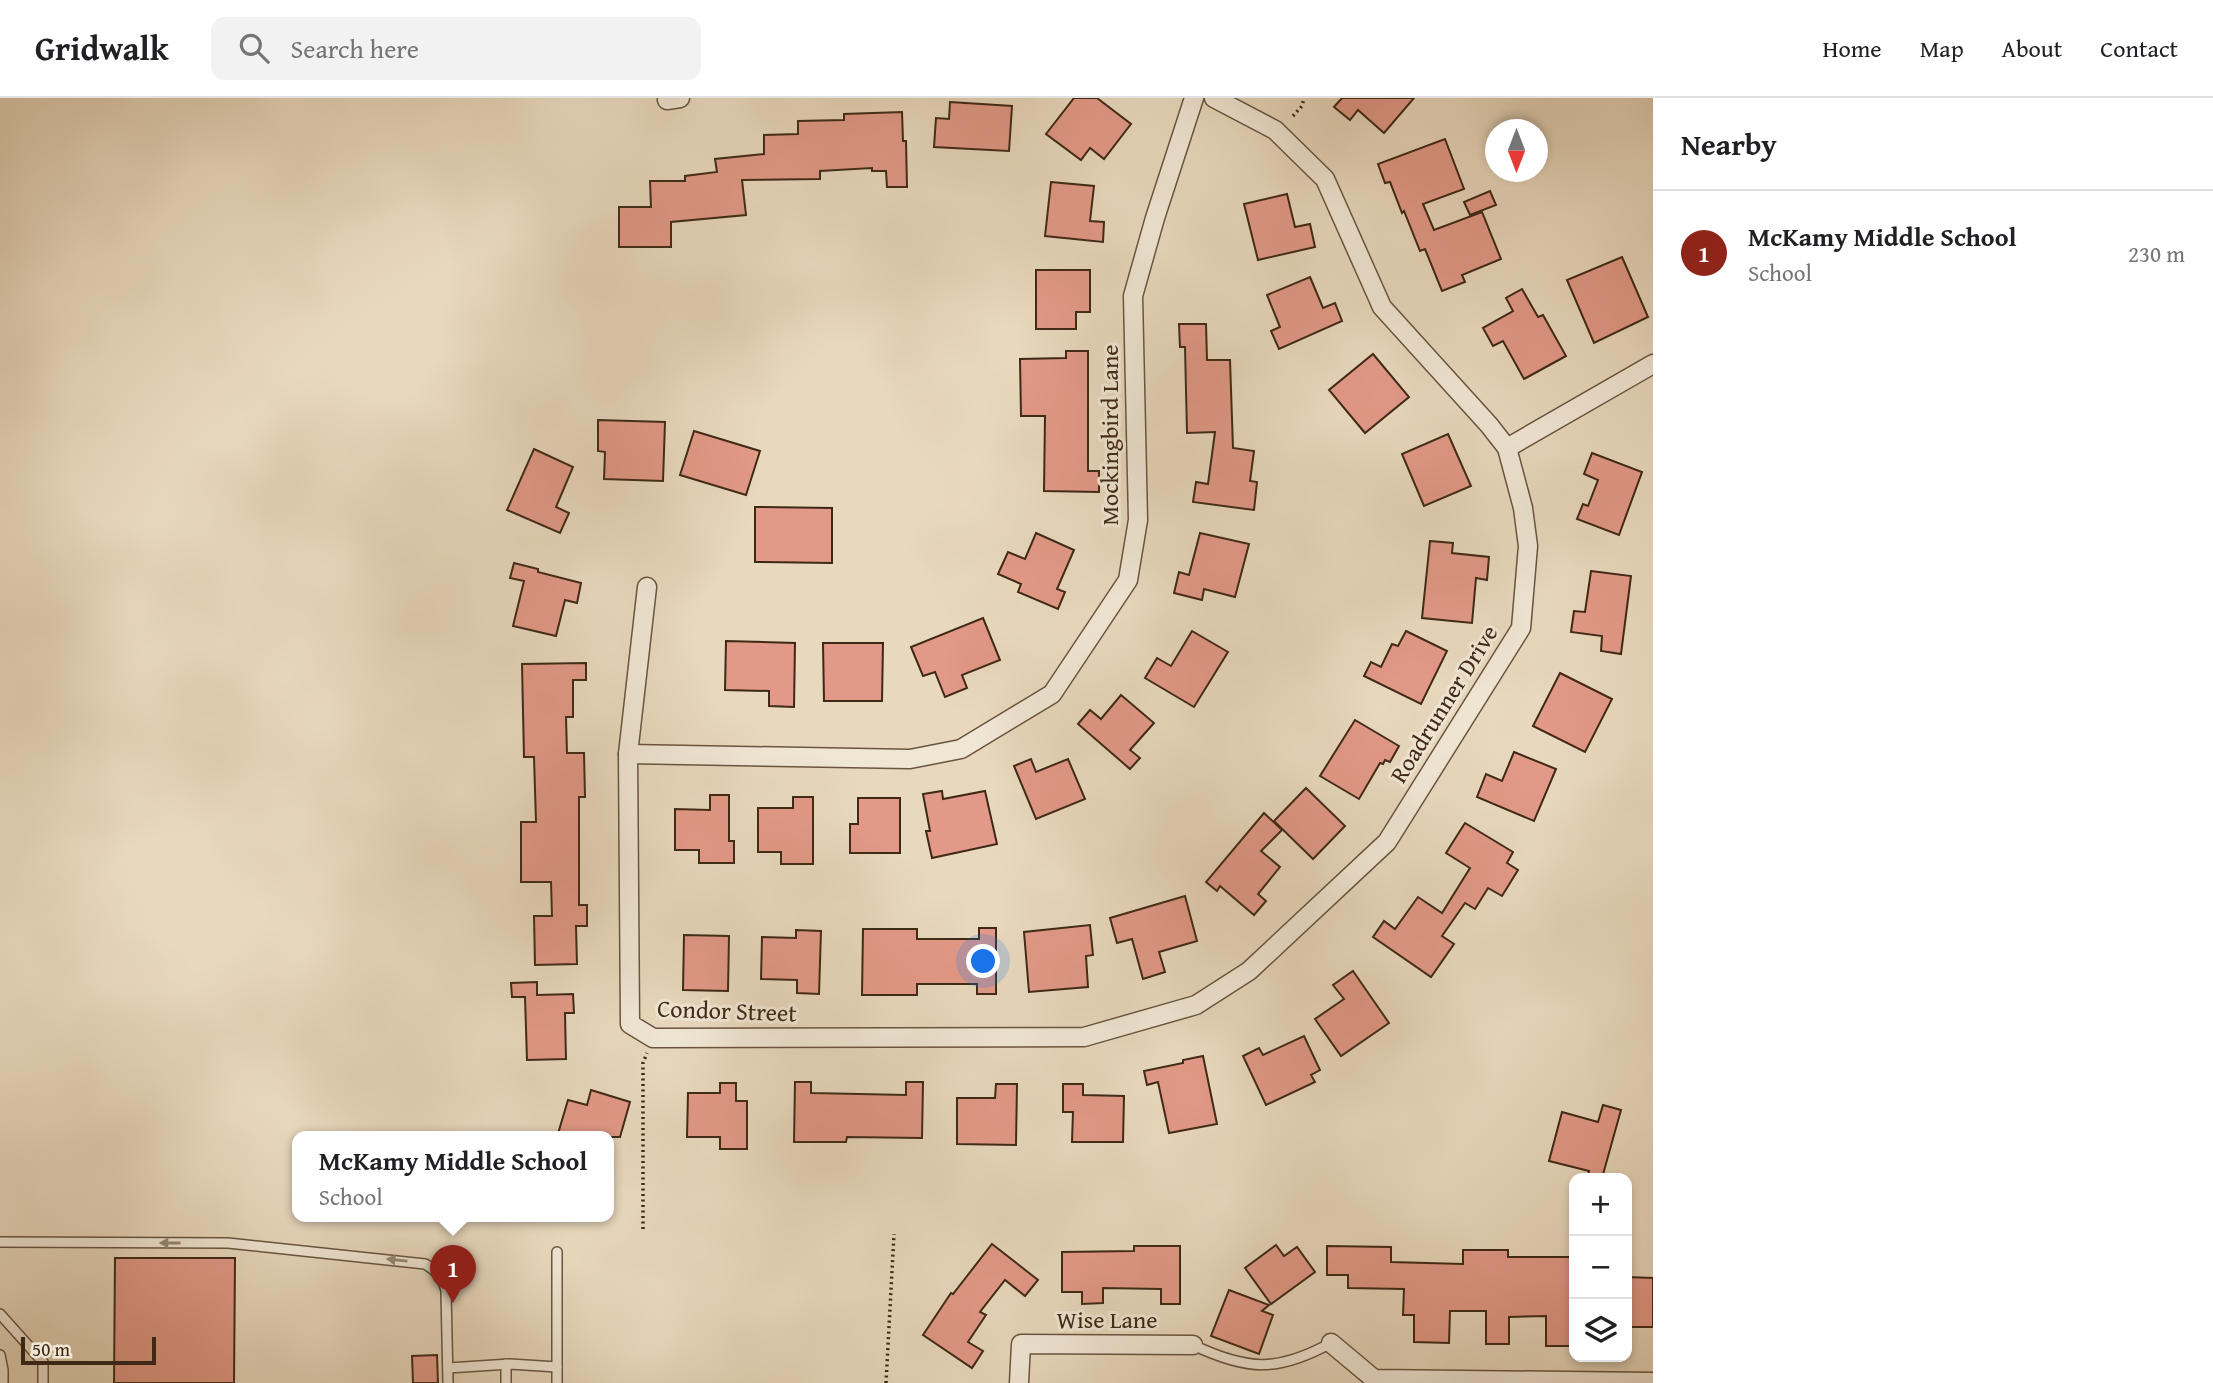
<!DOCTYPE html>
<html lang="en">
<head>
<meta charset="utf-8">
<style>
  body { margin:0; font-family:"Gentium Book Plus",serif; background:#f2f2f2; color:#202124 }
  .controls { position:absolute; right:21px; bottom:21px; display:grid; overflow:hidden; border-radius:14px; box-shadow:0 4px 10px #0003 }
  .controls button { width:63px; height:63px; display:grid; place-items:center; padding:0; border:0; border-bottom:2px solid #e0e0e0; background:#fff; color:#202124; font:35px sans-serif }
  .compass { position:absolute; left:1485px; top:21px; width:63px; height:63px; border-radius:50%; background:#fff; box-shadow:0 4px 10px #0003; rotate:180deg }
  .scale { position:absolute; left:21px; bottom:18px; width:135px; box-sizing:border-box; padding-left:7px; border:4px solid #3f2916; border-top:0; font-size:19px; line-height:24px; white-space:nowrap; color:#3f2916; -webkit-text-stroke:5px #f0e6d4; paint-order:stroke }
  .you { position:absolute; left:984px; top:864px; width:24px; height:24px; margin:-18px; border:5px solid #fff; border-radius:50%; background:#1a73e8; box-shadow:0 0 0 10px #1a73e833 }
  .badge { display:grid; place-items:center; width:46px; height:46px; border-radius:50%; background:#8f2418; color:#fff; font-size:23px; font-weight:700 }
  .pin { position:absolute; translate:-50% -58px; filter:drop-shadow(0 2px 4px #0008) }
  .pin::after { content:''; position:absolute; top:37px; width:24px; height:21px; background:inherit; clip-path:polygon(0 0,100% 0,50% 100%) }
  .popup { position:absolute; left:292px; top:1033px; width:322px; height:91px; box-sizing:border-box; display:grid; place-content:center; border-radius:14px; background:#fff; filter:drop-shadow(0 2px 5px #0005); font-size:23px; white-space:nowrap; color:#757577 }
  .popup b { font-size:26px; color:#202124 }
  .popup::after { content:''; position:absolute; left:50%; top:100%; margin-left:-14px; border:14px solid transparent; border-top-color:#fff }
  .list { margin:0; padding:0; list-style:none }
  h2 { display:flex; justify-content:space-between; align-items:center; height:91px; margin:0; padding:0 28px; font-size:30px }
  h2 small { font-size:23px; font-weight:400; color:#757577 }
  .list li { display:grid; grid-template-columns:46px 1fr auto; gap:21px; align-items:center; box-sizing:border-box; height:126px; padding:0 28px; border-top:2px solid #e0e0e0 }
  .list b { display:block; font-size:26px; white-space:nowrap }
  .list p { margin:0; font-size:23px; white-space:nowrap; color:#757577 }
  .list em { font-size:23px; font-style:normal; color:#757577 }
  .icon { flex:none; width:38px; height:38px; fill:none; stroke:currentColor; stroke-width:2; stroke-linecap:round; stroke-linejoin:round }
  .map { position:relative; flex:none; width:1653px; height:1285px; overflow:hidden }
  header { display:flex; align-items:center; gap:42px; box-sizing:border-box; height:98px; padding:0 35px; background:#fff; border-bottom:2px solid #e0e0e0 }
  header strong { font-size:33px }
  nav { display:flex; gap:38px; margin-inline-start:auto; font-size:24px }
  .search { width:490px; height:63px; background:#f2f2f2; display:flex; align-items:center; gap:18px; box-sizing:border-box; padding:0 24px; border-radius:14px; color:#757577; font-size:26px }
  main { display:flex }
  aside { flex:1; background:#fff }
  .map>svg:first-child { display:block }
  .building { fill:#e29987; stroke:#3f2916; stroke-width:2 }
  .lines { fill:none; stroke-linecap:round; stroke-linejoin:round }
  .lane-casing { stroke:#695540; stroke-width:12 }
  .street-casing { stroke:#695540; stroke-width:21 }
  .path { stroke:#3f2916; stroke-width:3.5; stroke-dasharray:2 3.5; stroke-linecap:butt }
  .lane { stroke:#f0e6d4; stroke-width:9 }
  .street { stroke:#f0e6d4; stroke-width:18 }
  .oneway { fill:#988875 }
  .labels { text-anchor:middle; stroke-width:6; stroke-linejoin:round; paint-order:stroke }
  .street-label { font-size:24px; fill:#3f2916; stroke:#f0e6d4 }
</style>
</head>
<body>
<header>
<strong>Gridwalk</strong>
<div class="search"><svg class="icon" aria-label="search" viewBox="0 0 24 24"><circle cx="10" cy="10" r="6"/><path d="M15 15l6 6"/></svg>Search here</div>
<nav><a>Home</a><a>Map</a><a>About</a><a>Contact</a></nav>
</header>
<main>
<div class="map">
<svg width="1653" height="1285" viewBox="0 0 1653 1285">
  <rect width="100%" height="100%" fill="#e8d8bd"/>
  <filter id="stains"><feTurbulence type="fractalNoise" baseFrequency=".00286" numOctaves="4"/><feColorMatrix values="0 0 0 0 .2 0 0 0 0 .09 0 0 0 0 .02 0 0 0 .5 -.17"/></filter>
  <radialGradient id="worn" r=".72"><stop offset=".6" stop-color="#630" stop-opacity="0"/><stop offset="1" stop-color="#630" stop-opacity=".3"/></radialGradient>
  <g class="building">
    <polygon points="1074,0 1097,0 1131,26 1104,61 1090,50 1081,62 1046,36"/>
    <polygon points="1342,0 1414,0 1384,35 1358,12 1350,22 1334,9"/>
    <polygon points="950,4 1012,8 1009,53 934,49 936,20 949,21"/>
    <polygon points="902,14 903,43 906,43 907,89 887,89 886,73 872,73 872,70 820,73 820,81 742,82 746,117 671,124 671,149 619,149 619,109 651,109 650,83 685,83 685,78 717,74 715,61 764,56 764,37 798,36 798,23 844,22 844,16"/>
    <polygon points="1445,41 1464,91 1423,106 1434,132 1482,114 1501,161 1462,177 1465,184 1442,193 1425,151 1420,153 1404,113 1402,115 1390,84 1385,85 1378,66"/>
    <polygon points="1051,84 1094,88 1090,123 1104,124 1103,144 1045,138"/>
    <polygon points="1490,93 1496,107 1470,117 1464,104"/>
    <polygon points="1287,96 1295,129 1310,126 1315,149 1258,162 1244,106"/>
    <polygon points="1622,159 1648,219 1594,245 1567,182"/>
    <polygon points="1036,172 1090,172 1090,214 1076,214 1076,231 1036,231"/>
    <polygon points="1310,179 1323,210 1335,205 1342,223 1279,251 1271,233 1280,229 1267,197"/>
    <polygon points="1522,191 1538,219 1543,217 1566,258 1524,281 1503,243 1493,248 1483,230 1513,213 1506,200"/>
    <polygon points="1179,226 1206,226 1207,262 1230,262 1233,350 1254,353 1250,383 1257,384 1254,412 1193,404 1196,384 1208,386 1215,334 1187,335 1185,249 1180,249"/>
    <polygon points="1066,253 1088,253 1088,373 1099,373 1099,394 1044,393 1045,318 1021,318 1020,261 1066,260"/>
    <polygon points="1373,256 1409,299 1365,335 1329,292"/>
    <polygon points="598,322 665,324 663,383 604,381 605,354 598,353"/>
    <polygon points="694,333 760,353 746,397 680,377"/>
    <polygon points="1448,336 1471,388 1424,408 1402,356"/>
    <polygon points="534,351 573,369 556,409 569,415 560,435 507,412"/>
    <polygon points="1592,355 1642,374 1619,437 1577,421 1583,406 1588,408 1598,382 1584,376"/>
    <polygon points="755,409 832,410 832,465 755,464"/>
    <polygon points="1036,435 1074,452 1057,491 1065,494 1058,511 1018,494 1021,486 998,476 1008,454 1025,461"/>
    <polygon points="1200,435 1249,446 1235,499 1204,491 1202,502 1174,495 1179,474 1189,477"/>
    <polygon points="1430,443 1453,445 1452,455 1489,459 1487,482 1476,480 1472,525 1422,520"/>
    <polygon points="514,465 538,471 538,474 581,485 577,505 565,502 556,538 513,528 524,483 510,480"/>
    <polygon points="1591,473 1631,478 1621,556 1601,553 1602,538 1571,534 1574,513 1585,514"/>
    <polygon points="983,520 1000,562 962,577 967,590 945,599 935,574 923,578 911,549"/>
    <polygon points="1192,533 1228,554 1194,609 1145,580 1157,560 1171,568"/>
    <polygon points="1406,533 1447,553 1421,606 1364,578 1371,564 1381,569 1392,546 1398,548"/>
    <polygon points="726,543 795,545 794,609 769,608 769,593 725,592"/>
    <polygon points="823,545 883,545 882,603 824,603"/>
    <polygon points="586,565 586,582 573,582 573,619 566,619 567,655 584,655 585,699 579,699 579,807 587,807 587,828 576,828 577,866 535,867 534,818 552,818 551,784 521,784 521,724 536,724 534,659 524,659 522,566"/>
    <polygon points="1560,575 1612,601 1585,654 1533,628"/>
    <polygon points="1121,597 1154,625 1130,652 1140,660 1130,671 1078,626 1090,612 1101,621"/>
    <polygon points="1355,622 1399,648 1390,664 1385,662 1383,666 1380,665 1359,701 1320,678"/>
    <polygon points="1514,654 1556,671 1534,723 1477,699 1486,676 1502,683"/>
    <polygon points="1031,661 1036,674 1068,661 1085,701 1036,721 1014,668"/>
    <polygon points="1306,690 1345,728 1313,761 1274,723"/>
    <polygon points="942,693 943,701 985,693 997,746 932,760 926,733 930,733 923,696"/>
    <polygon points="710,697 729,697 729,743 734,743 734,765 699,765 699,752 675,752 675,711 710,712"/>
    <polygon points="793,699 813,699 813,766 781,766 781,754 758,754 758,710 793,710"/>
    <polygon points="858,700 900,700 900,755 850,755 850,726 858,726"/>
    <polygon points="1264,715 1282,732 1261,753 1280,769 1258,796 1266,803 1254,817 1220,788 1217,793 1206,784"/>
    <polygon points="1465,725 1513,754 1507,765 1518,772 1502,798 1488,790 1475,811 1465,805 1442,838 1454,846 1431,879 1373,839 1384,823 1395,831 1418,799 1442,815 1470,770 1446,755"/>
    <polygon points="1185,798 1197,843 1159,854 1165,874 1143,881 1132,841 1117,845 1110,820"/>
    <polygon points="1090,827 1093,857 1086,858 1088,889 1029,894 1024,834"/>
    <polygon points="979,830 996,830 996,896 977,896 977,886 917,886 917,897 862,897 863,831 917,831 917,841 979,841"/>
    <polygon points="796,832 821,833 819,896 797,895 797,882 761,881 762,839 796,840"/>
    <polygon points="684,837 729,838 728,893 683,892"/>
    <polygon points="1353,873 1389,925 1341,958 1315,921 1344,901 1333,887"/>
    <polygon points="537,884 537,897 573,896 574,915 565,915 566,961 527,962 525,899 512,899 511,885"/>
    <polygon points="1304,938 1320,972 1311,977 1315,984 1266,1007 1243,958 1259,950 1263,957"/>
    <polygon points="1203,958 1217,1026 1169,1035 1158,984 1147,987 1144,973 1183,965 1183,962"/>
    <polygon points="795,984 811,984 811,995 906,997 906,984 923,984 922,1040 847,1039 846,1044 794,1044"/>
    <polygon points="720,985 736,985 736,1003 747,1003 747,1051 720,1051 720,1039 687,1039 688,995 720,995"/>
    <polygon points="996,986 1017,986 1016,1047 957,1046 957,1000 995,1000"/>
    <polygon points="1063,986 1083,986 1083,997 1124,998 1123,1044 1072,1044 1073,1014 1063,1014"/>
    <polygon points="591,992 630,1004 620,1039 557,1039 568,1002 587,1007"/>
    <polygon points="1603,1007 1621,1012 1602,1080 1587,1080 1589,1073 1549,1063 1562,1014 1598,1024"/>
    <polygon points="992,1146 1038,1182 1025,1198 1005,1182 980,1214 986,1217 968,1244 983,1253 972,1270 923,1237 951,1195 953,1196"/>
    <polygon points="1276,1147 1284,1158 1297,1149 1315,1174 1271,1206 1245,1170"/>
    <polygon points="1134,1148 1180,1148 1180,1206 1161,1206 1161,1191 1103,1190 1103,1205 1082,1206 1082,1194 1062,1194 1062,1154 1134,1153"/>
    <polygon points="1327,1148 1391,1149 1391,1164 1463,1166 1463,1152 1508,1152 1508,1159 1570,1159 1571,1248 1546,1248 1546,1218 1509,1219 1509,1246 1486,1246 1486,1213 1450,1213 1449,1245 1414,1244 1414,1217 1403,1217 1404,1191 1348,1190 1348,1177 1327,1177"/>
    <polygon points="115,1160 235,1160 234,1285 114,1285"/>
    <polygon points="1627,1179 1653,1180 1653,1229 1627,1229"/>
    <polygon points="1229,1192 1269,1207 1262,1213 1273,1217 1259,1256 1211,1238"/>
    <polygon points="437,1257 438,1285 413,1285 412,1258"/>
  </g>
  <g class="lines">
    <g class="lane-casing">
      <g id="lane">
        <path d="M 0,1144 L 228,1145 L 425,1166 C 437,1173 443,1180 446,1193 L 448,1285"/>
        <polyline points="557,1154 557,1285"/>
        <polyline points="0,1216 43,1264 43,1285"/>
        <path d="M 1193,1247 C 1248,1273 1278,1274 1331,1245"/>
        <polyline points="0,1257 3,1272 3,1285"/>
        <polyline points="448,1270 510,1266 557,1269"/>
        <polyline points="506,1285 506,1266"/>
      </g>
    </g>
    <g class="street-casing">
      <g id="street">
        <polyline points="667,2 680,0"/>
        <polyline points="1507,350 1653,266"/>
        <polyline points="647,489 628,656 630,926 653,940 1084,939 1196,907 1249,873 1387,744 1521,530 1528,448 1523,410 1507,350 1489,327 1382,209 1325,81 1275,32 1214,0"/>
        <polyline points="628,656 910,661 961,651 1052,596 1128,482 1138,422 1133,198 1155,120 1194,0"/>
        <polyline points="1331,1245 1374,1281 1653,1284"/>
        <polyline points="1019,1285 1021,1246 1193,1247"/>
      </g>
    </g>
    <g class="path">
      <polyline points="1293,18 1302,8 1304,0"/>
      <polyline points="643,1131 643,965 647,955"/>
      <polyline points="886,1285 894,1136"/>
    </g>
    <use href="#lane" class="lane"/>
    <use href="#street" class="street"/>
  </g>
  <defs><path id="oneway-solid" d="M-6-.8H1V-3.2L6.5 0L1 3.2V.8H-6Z" transform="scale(1.75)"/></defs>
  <g class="oneway">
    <use href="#oneway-solid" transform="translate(170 1145) rotate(-180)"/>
    <use href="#oneway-solid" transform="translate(397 1162) rotate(-174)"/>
  </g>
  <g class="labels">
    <g class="street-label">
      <text transform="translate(1110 337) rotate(-90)" y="8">Mockingbird Lane</text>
      <text transform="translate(1444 606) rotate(-58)" y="8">Roadrunner Drive</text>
      <text transform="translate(727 913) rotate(2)" y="8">Condor Street</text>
      <text x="1107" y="1230">Wise Lane</text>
    </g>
  </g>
  <rect width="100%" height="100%" filter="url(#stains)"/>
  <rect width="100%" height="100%" fill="url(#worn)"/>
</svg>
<div class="controls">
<button>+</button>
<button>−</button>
<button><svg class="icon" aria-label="layers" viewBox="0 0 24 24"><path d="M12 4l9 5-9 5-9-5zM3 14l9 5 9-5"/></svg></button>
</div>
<svg class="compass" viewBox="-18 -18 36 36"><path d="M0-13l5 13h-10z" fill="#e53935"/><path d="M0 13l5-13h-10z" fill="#757577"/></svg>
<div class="scale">50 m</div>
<div class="you"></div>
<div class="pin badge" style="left:453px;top:1205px">1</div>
<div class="popup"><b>McKamy Middle School</b>School</div>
</div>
<aside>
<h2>Nearby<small></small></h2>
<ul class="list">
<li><span class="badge">1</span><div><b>McKamy Middle School</b><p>School</p></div><em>230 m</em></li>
</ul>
</aside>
</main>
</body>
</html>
